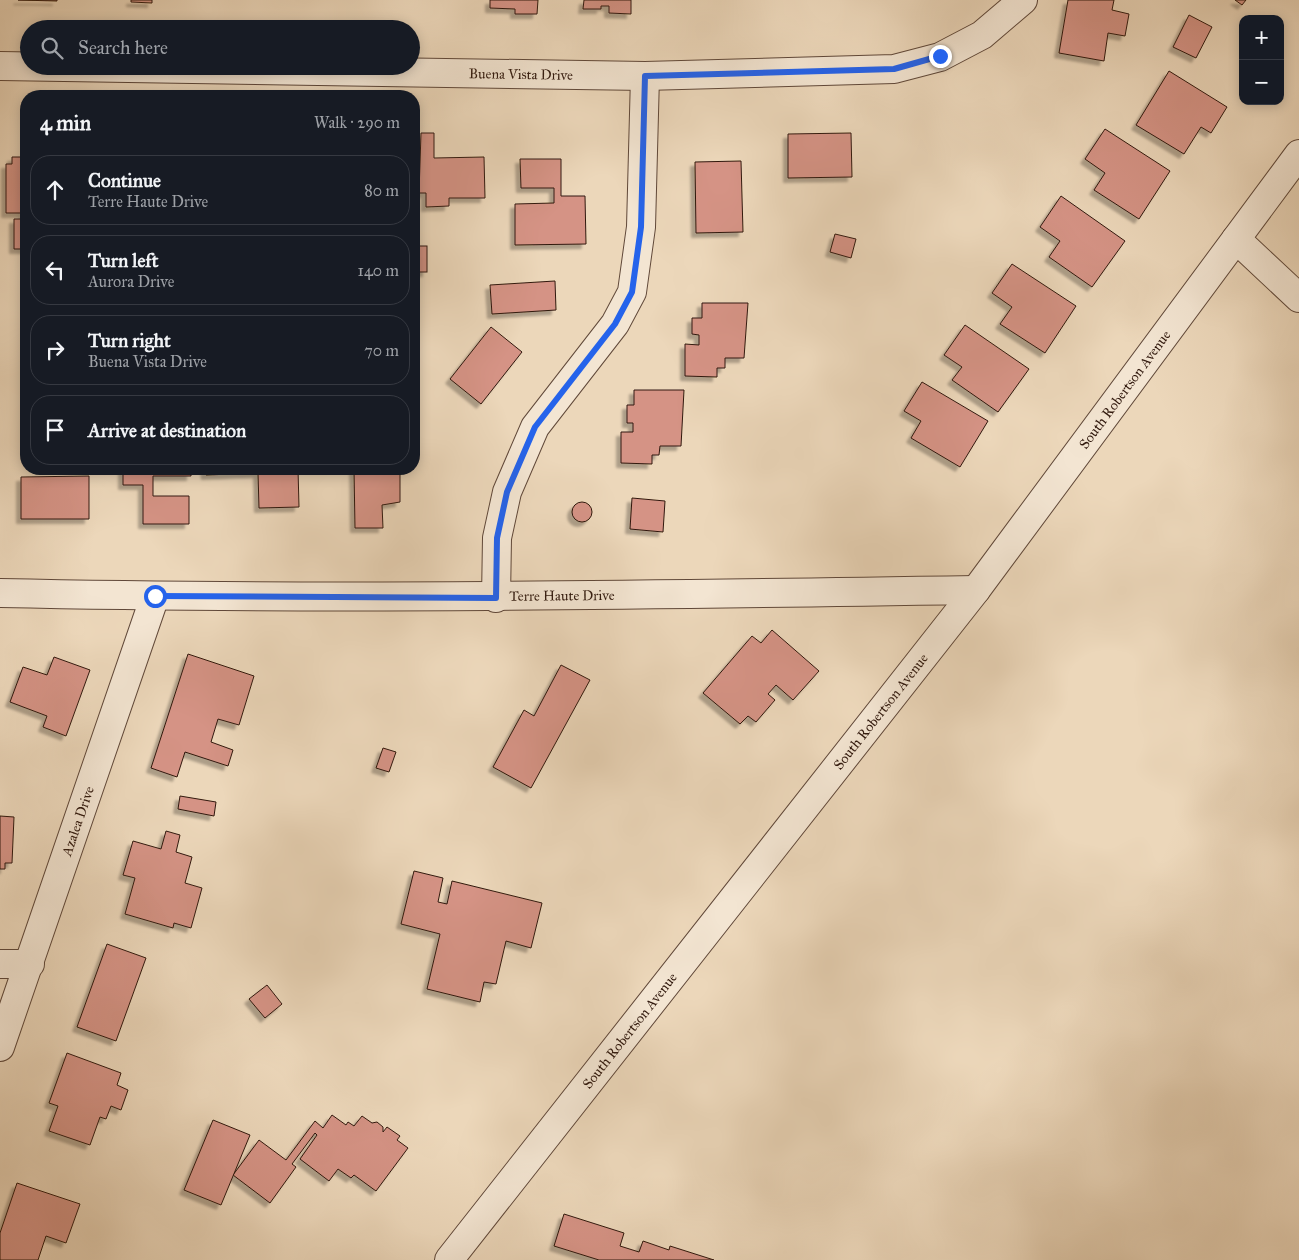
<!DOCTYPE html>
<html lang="en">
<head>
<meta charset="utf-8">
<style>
  body { margin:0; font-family:"IM FELL Great Primer",serif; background:#20242c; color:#f1f3f6 }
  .controls { position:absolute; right:15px; top:15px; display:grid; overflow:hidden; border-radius:10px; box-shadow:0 2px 12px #0003 }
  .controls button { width:45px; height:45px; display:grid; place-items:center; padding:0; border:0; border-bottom:1px solid #363941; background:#171b24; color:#f1f3f6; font:25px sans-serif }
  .stop { position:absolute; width:15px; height:15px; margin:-11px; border:4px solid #2563eb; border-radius:50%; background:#fff }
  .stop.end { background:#2563eb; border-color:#fff; box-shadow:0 1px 5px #0008 }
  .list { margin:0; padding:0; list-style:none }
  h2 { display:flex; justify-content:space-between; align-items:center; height:65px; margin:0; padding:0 20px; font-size:21px }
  h2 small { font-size:16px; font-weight:400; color:#9ea1a6 }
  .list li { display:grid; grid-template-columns:32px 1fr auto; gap:15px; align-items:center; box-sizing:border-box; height:70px; margin:0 10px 10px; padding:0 10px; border:1px solid #363941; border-radius:20px }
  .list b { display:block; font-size:19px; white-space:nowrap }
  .list p { margin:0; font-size:16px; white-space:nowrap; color:#9ea1a6 }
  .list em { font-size:16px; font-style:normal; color:#9ea1a6 }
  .icon { flex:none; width:28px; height:28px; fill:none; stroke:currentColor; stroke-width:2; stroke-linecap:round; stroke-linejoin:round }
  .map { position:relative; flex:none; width:1299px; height:1260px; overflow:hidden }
  .search { position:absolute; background:#171b24; box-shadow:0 2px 12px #0003; left:20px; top:20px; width:400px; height:55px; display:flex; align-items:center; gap:12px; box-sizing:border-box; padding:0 18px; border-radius:28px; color:#9ea1a6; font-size:19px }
  .panel { position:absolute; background:#171b24; box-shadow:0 2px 12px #0003; left:20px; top:90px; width:400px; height:385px; border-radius:20px }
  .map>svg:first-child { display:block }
  .building { fill:#d59385; stroke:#31190e; filter:url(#shadow) }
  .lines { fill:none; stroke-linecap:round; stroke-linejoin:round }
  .street-casing { stroke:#604839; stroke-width:30 }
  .street { stroke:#f3e5d2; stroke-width:28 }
  .route { stroke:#2563eb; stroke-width:6 }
  .labels { text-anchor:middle; stroke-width:5; stroke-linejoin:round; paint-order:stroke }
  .street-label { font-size:14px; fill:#31190e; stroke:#f3e5d2 }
</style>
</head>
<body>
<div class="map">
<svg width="1299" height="1260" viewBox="0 0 1299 1260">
  <defs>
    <filter id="shadow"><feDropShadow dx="-4.5" dy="4.5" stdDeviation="1" flood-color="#0004"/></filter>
  </defs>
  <rect width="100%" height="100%" fill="#ecd7ba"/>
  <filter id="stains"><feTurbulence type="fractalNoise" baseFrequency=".004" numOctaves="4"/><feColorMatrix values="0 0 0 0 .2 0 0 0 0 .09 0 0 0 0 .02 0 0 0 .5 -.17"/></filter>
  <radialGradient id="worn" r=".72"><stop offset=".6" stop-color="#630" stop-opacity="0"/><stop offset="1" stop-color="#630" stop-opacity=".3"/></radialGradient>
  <g class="building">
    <polygon points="18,0 57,0 57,1"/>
    <polygon points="131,0 152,0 152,3 131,2"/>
    <polygon points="490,0 538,0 537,14 515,14 515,9 490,8"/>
    <polygon points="584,0 631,0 631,14 609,13 609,6 601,6 601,9 583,9"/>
    <polygon points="1068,0 1114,0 1112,10 1129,14 1125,36 1108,33 1104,61 1059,53"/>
    <polygon points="1235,0 1246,0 1242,5"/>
    <polygon points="1189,15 1212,27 1196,58 1173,47"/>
    <polygon points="1169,71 1227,107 1211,133 1201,127 1184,154 1136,125"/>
    <polygon points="1105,129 1170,171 1139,219 1094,190 1105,173 1085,159"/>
    <polygon points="421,133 434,133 434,158 484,157 485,198 449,198 449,206 426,207 426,193 419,193"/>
    <polygon points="851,133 852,177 788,178 788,134"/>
    <polygon points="12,157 25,157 26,163 26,249 14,249 14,219 24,219 24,213 6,213 6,164 12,164"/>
    <polygon points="520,159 561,159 561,196 585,196 586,244 515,245 515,204 554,203 554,188 521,188"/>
    <polygon points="741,161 743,232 696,233 695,162"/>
    <polygon points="1061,196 1125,241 1092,287 1049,257 1060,241 1040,227"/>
    <polygon points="835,234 856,239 851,258 830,252"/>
    <rect x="414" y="246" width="13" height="26"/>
    <polygon points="1012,264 1076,306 1045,353 1000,324 1012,307 992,293"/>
    <polygon points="555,281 556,310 492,314 490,285"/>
    <polygon points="702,303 748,303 744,358 725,358 725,368 717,368 717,377 685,376 685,344 699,345 699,335 692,334 692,318 702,318"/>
    <polygon points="965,325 1029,369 998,412 952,380 962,367 944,355"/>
    <polygon points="491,327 522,352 481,404 450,379"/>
    <polygon points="922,382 988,421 960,467 911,438 921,421 904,411"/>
    <polygon points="634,390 684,390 681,446 660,446 659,455 652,455 652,464 621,463 621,432 633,432 633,423 627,423 627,405 634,405"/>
    <polygon points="123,469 191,469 191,476 153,476 153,496 189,496 189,524 143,524 143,485 123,485"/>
    <polygon points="205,469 298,469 299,507 259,508 258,473 206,475"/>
    <polygon points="354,469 395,469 395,472 400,472 400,502 382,505 383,528 355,528"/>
    <polygon points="89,476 89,519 21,519 21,477"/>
    <polygon points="632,498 665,501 663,532 630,529"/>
    <circle cx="582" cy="512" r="10"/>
    <polygon points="772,630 819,671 793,700 776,685 768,694 775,700 756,722 748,716 740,724 703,693 752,636 761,643"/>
    <polygon points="188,654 254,676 239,725 218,719 211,742 233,750 228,766 185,752 177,777 151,768"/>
    <polygon points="54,657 90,670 66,736 43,727 47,716 10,702 23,667 47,675"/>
    <polygon points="561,665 590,680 531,788 493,767 524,710 534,716"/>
    <polygon points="383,748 396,752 389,772 376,768"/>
    <polygon points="180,796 216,802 214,816 178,809"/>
    <polygon points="0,816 14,817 12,863 5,863 5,869 0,869"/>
    <polygon points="166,831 180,835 176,852 192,857 185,883 202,888 191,928 174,923 173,928 125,914 135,878 123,875 133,841 161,849"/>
    <polygon points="414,871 443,878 438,902 447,904 452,881 542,903 531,948 506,941 496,984 484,982 480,1002 427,989 440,934 401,924"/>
    <polygon points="107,944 146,958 116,1041 77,1027"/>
    <polygon points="267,985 282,1004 265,1018 249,999"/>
    <polygon points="67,1053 121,1073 117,1085 128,1090 121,1110 111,1106 106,1119 100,1117 90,1145 49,1131 58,1106 49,1103"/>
    <polygon points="332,1115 346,1125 348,1122 354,1126 362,1116 372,1123 377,1122 383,1127 383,1132 387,1127 400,1136 397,1140 408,1148 376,1191 354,1175 351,1178 338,1169 329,1181 300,1159 317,1135 315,1133 292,1164 296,1167 270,1203 233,1175 259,1140 286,1160 315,1121 323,1128"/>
    <polygon points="213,1120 250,1135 221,1205 184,1190"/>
    <polygon points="17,1183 80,1204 66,1243 46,1236 38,1260 0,1260 0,1233"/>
    <polygon points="564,1214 624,1233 620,1246 639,1252 643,1241 669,1250 670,1246 714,1260 599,1260 554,1246"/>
  </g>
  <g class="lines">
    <g class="street-casing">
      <g id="street">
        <path id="s1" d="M 0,66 L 645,76 L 894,69 L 940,57 L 982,35 L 1023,0"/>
        <polyline points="1236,239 1299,298"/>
        <path id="s2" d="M 0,593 C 325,600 651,595 976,590"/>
        <polyline points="496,598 497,538 507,492 535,427 615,324 632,292 641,227 645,76"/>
        <polyline points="0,964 30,964"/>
        <path id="s3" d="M 0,1047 L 155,596"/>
        <path id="s4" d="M 449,1260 L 976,590 L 1299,154"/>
      </g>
    </g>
    <use href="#street" class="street"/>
  </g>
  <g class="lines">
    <polyline class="route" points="155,596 496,598 497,538 507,492 535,427 615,324 632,292 641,227 645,76 894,69 940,56"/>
  </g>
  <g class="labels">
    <g class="street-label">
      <text dy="5" stroke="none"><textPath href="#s1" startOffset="521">Buena Vista Drive</textPath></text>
      <text dy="5" stroke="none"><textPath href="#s4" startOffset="1102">South Robertson Avenue</textPath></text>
      <text dy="5" stroke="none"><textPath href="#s2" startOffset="562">Terre Haute Drive</textPath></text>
      <text dy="5" stroke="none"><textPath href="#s4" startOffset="698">South Robertson Avenue</textPath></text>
      <text dy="5" stroke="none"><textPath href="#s3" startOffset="239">Azalea Drive</textPath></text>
      <text dy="5" stroke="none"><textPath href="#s4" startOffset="292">South Robertson Avenue</textPath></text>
    </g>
  </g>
  <rect width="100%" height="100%" filter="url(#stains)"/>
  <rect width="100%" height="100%" fill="url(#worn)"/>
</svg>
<div class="controls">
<button>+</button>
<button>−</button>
</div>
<div class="stop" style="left:155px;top:596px"></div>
<div class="stop end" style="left:940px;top:56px"></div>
<div class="search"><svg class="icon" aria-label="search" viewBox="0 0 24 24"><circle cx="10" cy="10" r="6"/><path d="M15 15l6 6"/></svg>Search here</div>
<section class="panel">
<h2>4 min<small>Walk · 290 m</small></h2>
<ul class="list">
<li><svg class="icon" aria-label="ahead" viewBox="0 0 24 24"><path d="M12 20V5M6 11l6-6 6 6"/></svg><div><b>Continue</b><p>Terre Haute Drive</p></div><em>80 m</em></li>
<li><svg class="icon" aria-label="left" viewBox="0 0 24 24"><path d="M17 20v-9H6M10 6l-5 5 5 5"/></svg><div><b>Turn left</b><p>Aurora Drive</p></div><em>140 m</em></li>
<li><svg class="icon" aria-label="right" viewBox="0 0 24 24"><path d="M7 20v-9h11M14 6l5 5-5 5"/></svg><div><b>Turn right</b><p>Buena Vista Drive</p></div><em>70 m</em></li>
<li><svg class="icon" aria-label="arrive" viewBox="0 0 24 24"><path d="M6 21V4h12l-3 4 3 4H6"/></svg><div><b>Arrive at destination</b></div></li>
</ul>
</section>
</div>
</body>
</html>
